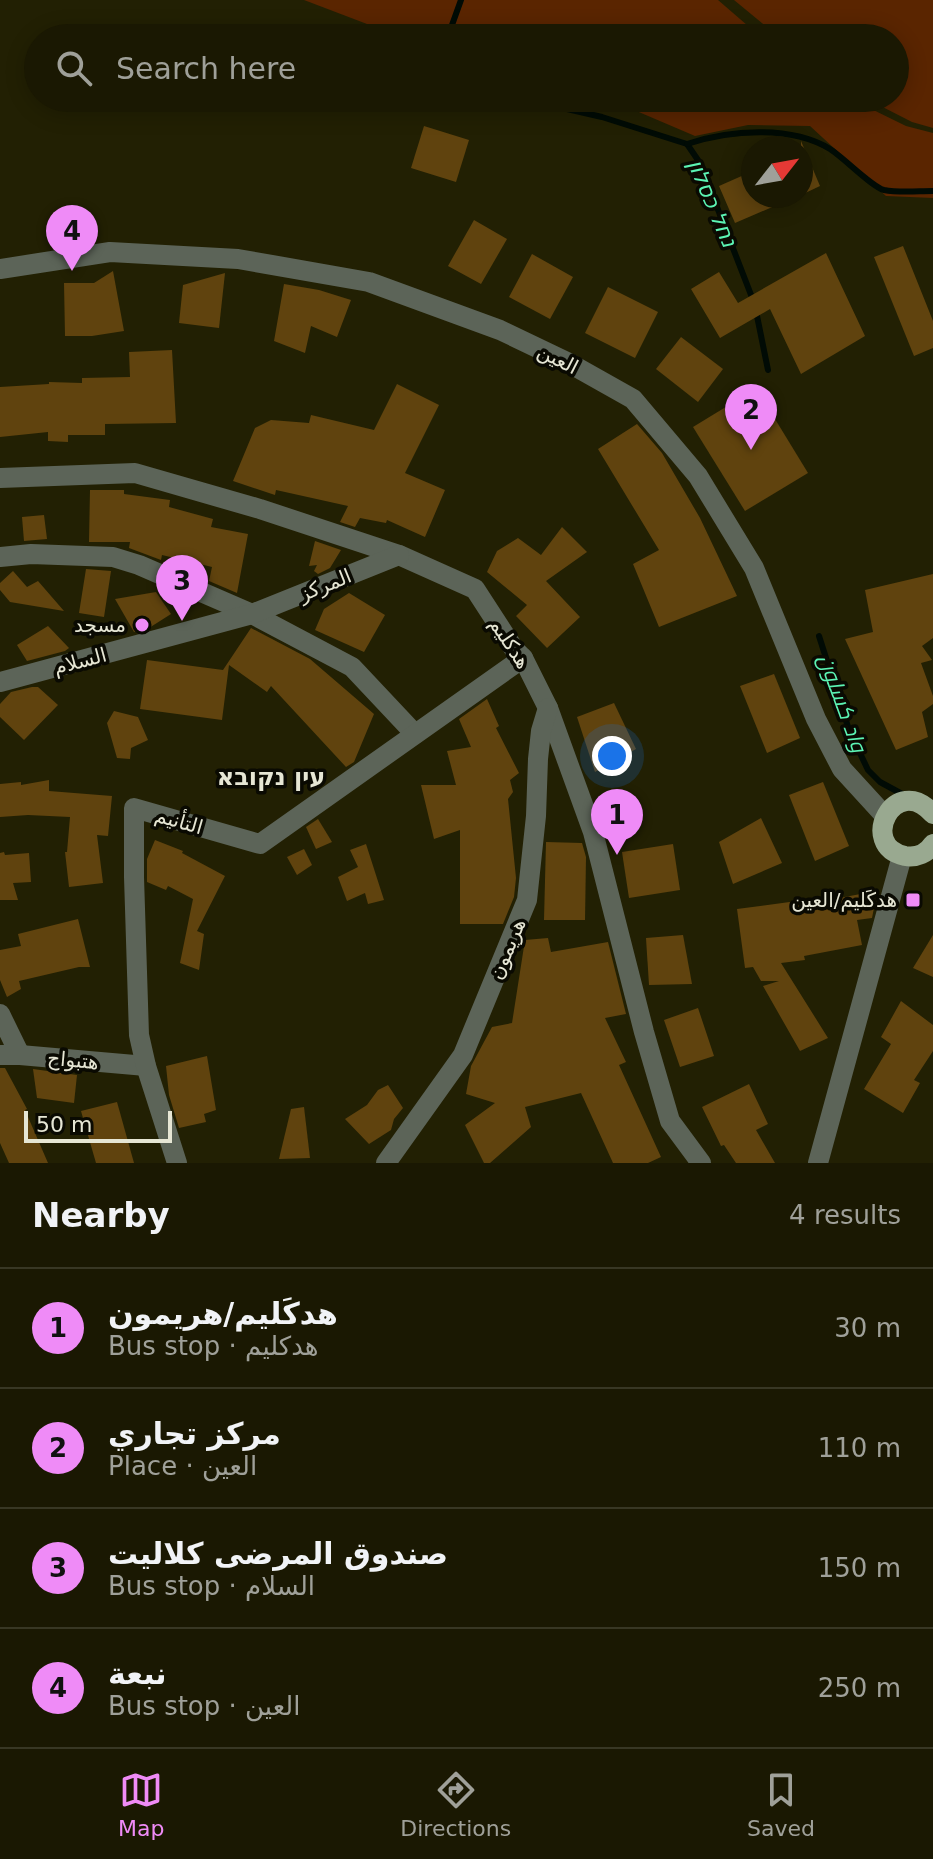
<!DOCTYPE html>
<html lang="en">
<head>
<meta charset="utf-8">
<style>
  body { margin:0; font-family:"DejaVu Sans",Cairo,"Noto Sans Hebrew",sans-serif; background:#23210c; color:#f1f3f6 }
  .compass { position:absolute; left:741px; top:136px; width:72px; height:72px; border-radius:50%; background:#1a1802; box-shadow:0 4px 20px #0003; rotate:59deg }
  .scale { position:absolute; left:24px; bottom:20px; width:148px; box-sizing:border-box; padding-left:8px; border:4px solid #e6e6d4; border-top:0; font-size:22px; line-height:28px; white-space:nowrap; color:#e6e6d4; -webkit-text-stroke:6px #0a0a02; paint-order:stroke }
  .you { position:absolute; left:612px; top:756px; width:28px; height:28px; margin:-20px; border:6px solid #fff; border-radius:50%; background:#1a73e8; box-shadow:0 0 0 12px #1a73e833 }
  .badge { display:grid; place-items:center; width:52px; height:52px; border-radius:50%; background:#ef8bf7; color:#111; font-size:26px; font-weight:700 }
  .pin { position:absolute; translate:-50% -66px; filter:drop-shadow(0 2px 4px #0008) }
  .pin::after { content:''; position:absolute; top:42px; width:28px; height:24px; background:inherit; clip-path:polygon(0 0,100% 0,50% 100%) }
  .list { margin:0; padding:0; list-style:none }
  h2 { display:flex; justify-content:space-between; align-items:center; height:104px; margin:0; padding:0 32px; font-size:34px }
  h2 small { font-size:26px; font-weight:400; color:#9fa099 }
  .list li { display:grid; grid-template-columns:52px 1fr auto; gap:24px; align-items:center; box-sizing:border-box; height:120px; padding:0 32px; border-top:2px solid #383724 }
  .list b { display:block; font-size:30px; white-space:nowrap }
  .list p { margin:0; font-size:26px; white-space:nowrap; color:#9fa099 }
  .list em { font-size:26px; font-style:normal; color:#9fa099 }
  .icon { flex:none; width:44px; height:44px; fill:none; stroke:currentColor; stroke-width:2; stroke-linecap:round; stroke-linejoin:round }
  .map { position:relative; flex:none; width:933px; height:1163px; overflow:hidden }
  .search { position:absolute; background:#1a1802; box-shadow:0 4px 20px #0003; left:24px; right:24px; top:24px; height:88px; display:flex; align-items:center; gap:20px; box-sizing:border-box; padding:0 28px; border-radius:44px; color:#9fa099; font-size:30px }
  .sheet { height:584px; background:#1a1802 }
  nav { display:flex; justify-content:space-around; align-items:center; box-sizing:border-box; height:112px; border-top:2px solid #383724; background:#1a1802; font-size:22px; color:#9fa099 }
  nav a { display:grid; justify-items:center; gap:4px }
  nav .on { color:#ef8bf7 }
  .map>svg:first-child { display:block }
  .green { fill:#5a2500 }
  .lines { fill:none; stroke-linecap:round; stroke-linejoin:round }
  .stream { stroke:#010b05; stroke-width:6 }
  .building { fill:#60430e }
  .minor { stroke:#5c6458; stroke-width:20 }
  .major { stroke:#99a990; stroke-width:20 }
  .poi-dot { fill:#ef8bf7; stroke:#0a0a02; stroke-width:3 }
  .labels { text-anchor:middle; stroke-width:7; stroke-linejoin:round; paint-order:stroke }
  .street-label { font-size:20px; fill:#e6e6d4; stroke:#0a0a02 }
  .poi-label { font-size:20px; fill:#e6e6d4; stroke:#0a0a02; text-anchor:end }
  .water-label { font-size:22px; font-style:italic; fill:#5cf4b4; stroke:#0a0a02 }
  .quarter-label { font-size:24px; font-weight:bold; fill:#e6e6d4; stroke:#0a0a02 }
</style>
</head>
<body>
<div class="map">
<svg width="933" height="1163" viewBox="0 0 933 1163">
  <rect width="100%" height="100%" fill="#222003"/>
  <g class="green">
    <polygon points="304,0 718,0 762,38 412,38 367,24"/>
    <polygon points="734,0 933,0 933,128 912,122 865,98 895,98 895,38 780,38"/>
    <polygon points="606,98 849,98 906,126 933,133 933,198 886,196 810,126 748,125 695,136"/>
  </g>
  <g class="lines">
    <g class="stream">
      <polyline points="456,38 452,25 461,0"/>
      <polyline points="533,98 541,103 602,117 687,144 700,163 753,300"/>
      <path d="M 687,144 C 729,130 791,125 830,149 C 843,157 872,187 884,190 C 899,193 918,191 933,191"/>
      <polyline points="756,311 768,370"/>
      <polyline points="819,636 849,730 868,770 880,782 904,795"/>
    </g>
  </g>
  <g class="building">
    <polygon points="424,126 469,140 456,182 411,168"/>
    <polygon points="801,141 820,186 801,195"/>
    <polygon points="753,171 753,196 798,196 735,223 719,186"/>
    <polygon points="474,220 507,239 481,284 448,266"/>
    <polygon points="903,246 933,321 933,348 914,356 874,257"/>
    <polygon points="826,253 865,336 801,374 770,309 720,338 691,289 719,272 738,303"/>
    <polygon points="532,254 573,277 550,319 509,297"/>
    <polygon points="113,271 124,331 92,336 65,336 64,283 94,283"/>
    <polygon points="225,273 219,328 179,323 183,285"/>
    <polygon points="284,284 319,290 351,300 337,337 311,326 305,353 274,341"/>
    <polygon points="608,287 658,312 635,358 585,333"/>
    <polygon points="681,337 723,369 698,402 656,369"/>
    <polygon points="172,350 176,423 105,424 105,435 68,435 68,442 48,441 48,432 0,437 0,387 49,384 49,382 82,383 82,378 130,377 129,352"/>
    <polygon points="397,384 439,405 405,473 445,490 425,537 387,520 386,523 360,518 355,527 340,522 348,506 276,490 275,495 233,481 255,428 271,420 309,423 311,415 374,430"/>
    <polygon points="752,391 764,401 808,473 745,511 693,427"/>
    <polygon points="637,424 662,453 700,518 737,596 659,627 633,564 659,550 598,449"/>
    <polygon points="90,490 124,490 124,494 170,500 169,507 213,519 211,527 248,534 237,593 209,581 212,567 162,555 161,560 129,548 130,542 89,542"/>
    <polygon points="44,515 47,539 24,541 22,517"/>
    <polygon points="562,527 587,552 546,581 580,617 547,648 516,616 527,605 487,572 497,551 518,538 541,555"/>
    <polygon points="315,541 341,550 330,568 318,574 314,571 317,565 309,566"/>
    <polygon points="86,569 111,571 104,617 79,613"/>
    <polygon points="13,571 27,587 38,581 64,611 10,602 0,590 0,583"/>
    <polygon points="933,574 933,638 922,646 932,660 921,663 933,696 933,704 922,712 928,737 896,750 845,639 873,632 865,590"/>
    <polygon points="156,592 171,614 149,628 134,632 115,599"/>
    <polygon points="349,593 385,615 364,652 315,630 324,609"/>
    <polygon points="48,626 69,648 65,651 27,661 17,645"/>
    <polygon points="251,628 310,659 374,714 354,762 346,767 271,686 267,692 229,665 222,720 140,709 147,660 223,670"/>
    <polygon points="774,674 800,738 767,753 740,686"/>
    <polygon points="32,687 38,687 58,705 24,740 0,717 0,704 11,692"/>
    <polygon points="487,699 499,726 496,728 519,773 510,780 513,792 508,799 516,878 514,897 503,924 460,924 460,830 434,839 421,785 456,785 447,751 471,747 459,719"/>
    <polygon points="614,703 636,749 595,772 577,717"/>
    <polygon points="114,711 138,717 148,740 131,748 130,759 117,758 107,723"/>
    <polygon points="49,780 49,791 112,796 108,836 97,835 103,883 69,887 65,852 67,852 70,817 28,815 0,817 0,784 21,782 21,785"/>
    <polygon points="823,782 849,846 815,861 789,795"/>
    <polygon points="761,818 782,863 733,884 719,842"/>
    <polygon points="318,819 332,842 316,849 306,827"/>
    <polygon points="155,840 183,851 182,853 225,876 197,931 204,934 199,970 180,963 193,899 168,886 166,890 147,882 147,859"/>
    <polygon points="546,842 582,843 586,857 585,920 544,920"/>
    <polygon points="366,844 384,900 368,904 365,893 347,901 338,877 358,867 350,850"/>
    <polygon points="673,844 680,890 629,898 622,852"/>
    <polygon points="304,849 312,865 297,875 287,857"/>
    <polygon points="4,852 5,855 29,853 31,882 13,883 18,900 0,900 0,853"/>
    <polygon points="871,892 874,908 872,918 857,920 862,945 804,956 805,960 781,963 828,1038 800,1051 763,986 779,981 761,981 753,967 745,968 737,909 797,901 797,906"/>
    <polygon points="78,919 90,967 79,967 19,981 21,989 7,997 0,980 0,950 21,946 18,934"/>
    <polygon points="683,935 692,984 649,985 646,938"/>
    <polygon points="933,935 933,977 913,968"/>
    <polygon points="548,938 551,952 608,942 626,1014 605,1018 626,1062 619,1065 661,1157 648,1163 613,1163 581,1093 525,1107 531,1127 490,1163 484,1163 465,1125 495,1103 466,1094 471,1066 492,1027 512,1023 525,940"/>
    <polygon points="901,1001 933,1025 933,1051 914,1080 920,1083 903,1113 864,1089 891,1044 881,1037"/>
    <polygon points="698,1008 714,1056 680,1067 664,1020"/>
    <polygon points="207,1056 216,1110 204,1114 206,1122 179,1128 169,1095 166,1066"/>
    <polygon points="0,1068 5,1068 27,1109 25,1110 48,1163 9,1163 0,1143"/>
    <polygon points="33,1069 77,1075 74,1103 37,1098"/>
    <polygon points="749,1084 768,1124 756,1130 775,1163 736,1163 724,1145 721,1146 702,1107"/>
    <polygon points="388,1085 403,1108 394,1119 391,1130 369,1144 345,1119 367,1105 378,1090"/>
    <polygon points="117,1102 134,1163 96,1163 81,1111"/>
    <polygon points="304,1107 310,1158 279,1159 291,1109"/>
  </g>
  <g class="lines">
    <g class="minor">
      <polyline points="0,269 110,252 238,259 369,282 500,330 569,363 633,399 698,476 754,568 816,719 842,769 885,816"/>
      <polyline points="0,478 135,473 260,509 399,555 475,589 514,649 523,658 548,708 593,832 644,1032 670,1121 701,1163"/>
      <polyline points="0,557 31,554 113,557 139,565 252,614 352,667 415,734"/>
      <polyline points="0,682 252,614 399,555"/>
      <polyline points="0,1014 20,1055"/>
      <polyline points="0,1055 20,1055 146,1066"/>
      <polyline points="177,1163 146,1066 139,1035 134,877 134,808 260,844 523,658"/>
      <polyline points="386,1163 463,1055 527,900 536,816 538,759 541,731 548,708"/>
      <polyline points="818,1163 902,856"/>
    </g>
    <path class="major" d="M 933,814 C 895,771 857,846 905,856 C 917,858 927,853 933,844"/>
  </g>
  <g class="poi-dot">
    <circle cx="142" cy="625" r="8"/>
    <rect x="905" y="892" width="16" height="16" rx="4"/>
  </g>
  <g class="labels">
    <g class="street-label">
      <text transform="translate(558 359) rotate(27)" y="7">العين</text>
      <text transform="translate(325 585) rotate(-22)" y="7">المركز</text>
      <text transform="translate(510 643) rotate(56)" y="7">هدكليم</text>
      <text transform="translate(80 661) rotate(-15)" y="7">السلام</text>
      <text transform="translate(179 821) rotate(16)" y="7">التأنيم</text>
      <text transform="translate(507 949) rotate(-67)" y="7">هريمون</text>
      <text transform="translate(73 1060) rotate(5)" y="7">هتبواح</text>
    </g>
    <g class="poi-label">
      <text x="126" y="632">مسجد</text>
      <text x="897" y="907">هدكَليم/العين</text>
    </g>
    <g class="water-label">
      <text transform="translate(713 203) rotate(67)" y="8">נחל כסלון</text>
      <text transform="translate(843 703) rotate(70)" y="8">واد كسلون</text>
    </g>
    <g class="quarter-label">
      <text x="271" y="785">עין נקובא</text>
    </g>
  </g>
</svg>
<svg class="compass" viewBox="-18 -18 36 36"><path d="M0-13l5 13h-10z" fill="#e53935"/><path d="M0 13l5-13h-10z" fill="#9fa099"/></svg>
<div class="scale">50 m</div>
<div class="you"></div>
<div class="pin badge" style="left:617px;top:855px">1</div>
<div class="pin badge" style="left:751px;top:450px">2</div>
<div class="pin badge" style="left:182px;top:621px">3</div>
<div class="pin badge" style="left:72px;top:271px">4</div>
<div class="search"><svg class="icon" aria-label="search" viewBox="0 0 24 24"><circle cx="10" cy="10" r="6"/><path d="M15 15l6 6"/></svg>Search here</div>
</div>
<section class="sheet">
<h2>Nearby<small>4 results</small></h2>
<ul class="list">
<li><span class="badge">1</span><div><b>هدكَليم/هريمون</b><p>Bus stop · هدكليم</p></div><em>30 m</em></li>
<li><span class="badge">2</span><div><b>مركز تجاري</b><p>Place · العين</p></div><em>110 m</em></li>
<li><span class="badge">3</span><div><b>صندوق المرضى كلاليت</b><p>Bus stop · السلام</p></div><em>150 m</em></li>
<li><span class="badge">4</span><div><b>نبعة</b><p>Bus stop · العين</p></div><em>250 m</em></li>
</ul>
</section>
<nav>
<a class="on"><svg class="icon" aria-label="map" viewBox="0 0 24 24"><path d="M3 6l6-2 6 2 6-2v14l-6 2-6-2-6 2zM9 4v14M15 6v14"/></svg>Map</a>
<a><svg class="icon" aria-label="directions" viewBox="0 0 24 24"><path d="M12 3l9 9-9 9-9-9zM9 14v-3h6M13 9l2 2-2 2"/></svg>Directions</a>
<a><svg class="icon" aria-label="saved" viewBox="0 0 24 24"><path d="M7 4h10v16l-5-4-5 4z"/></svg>Saved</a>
</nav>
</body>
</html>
